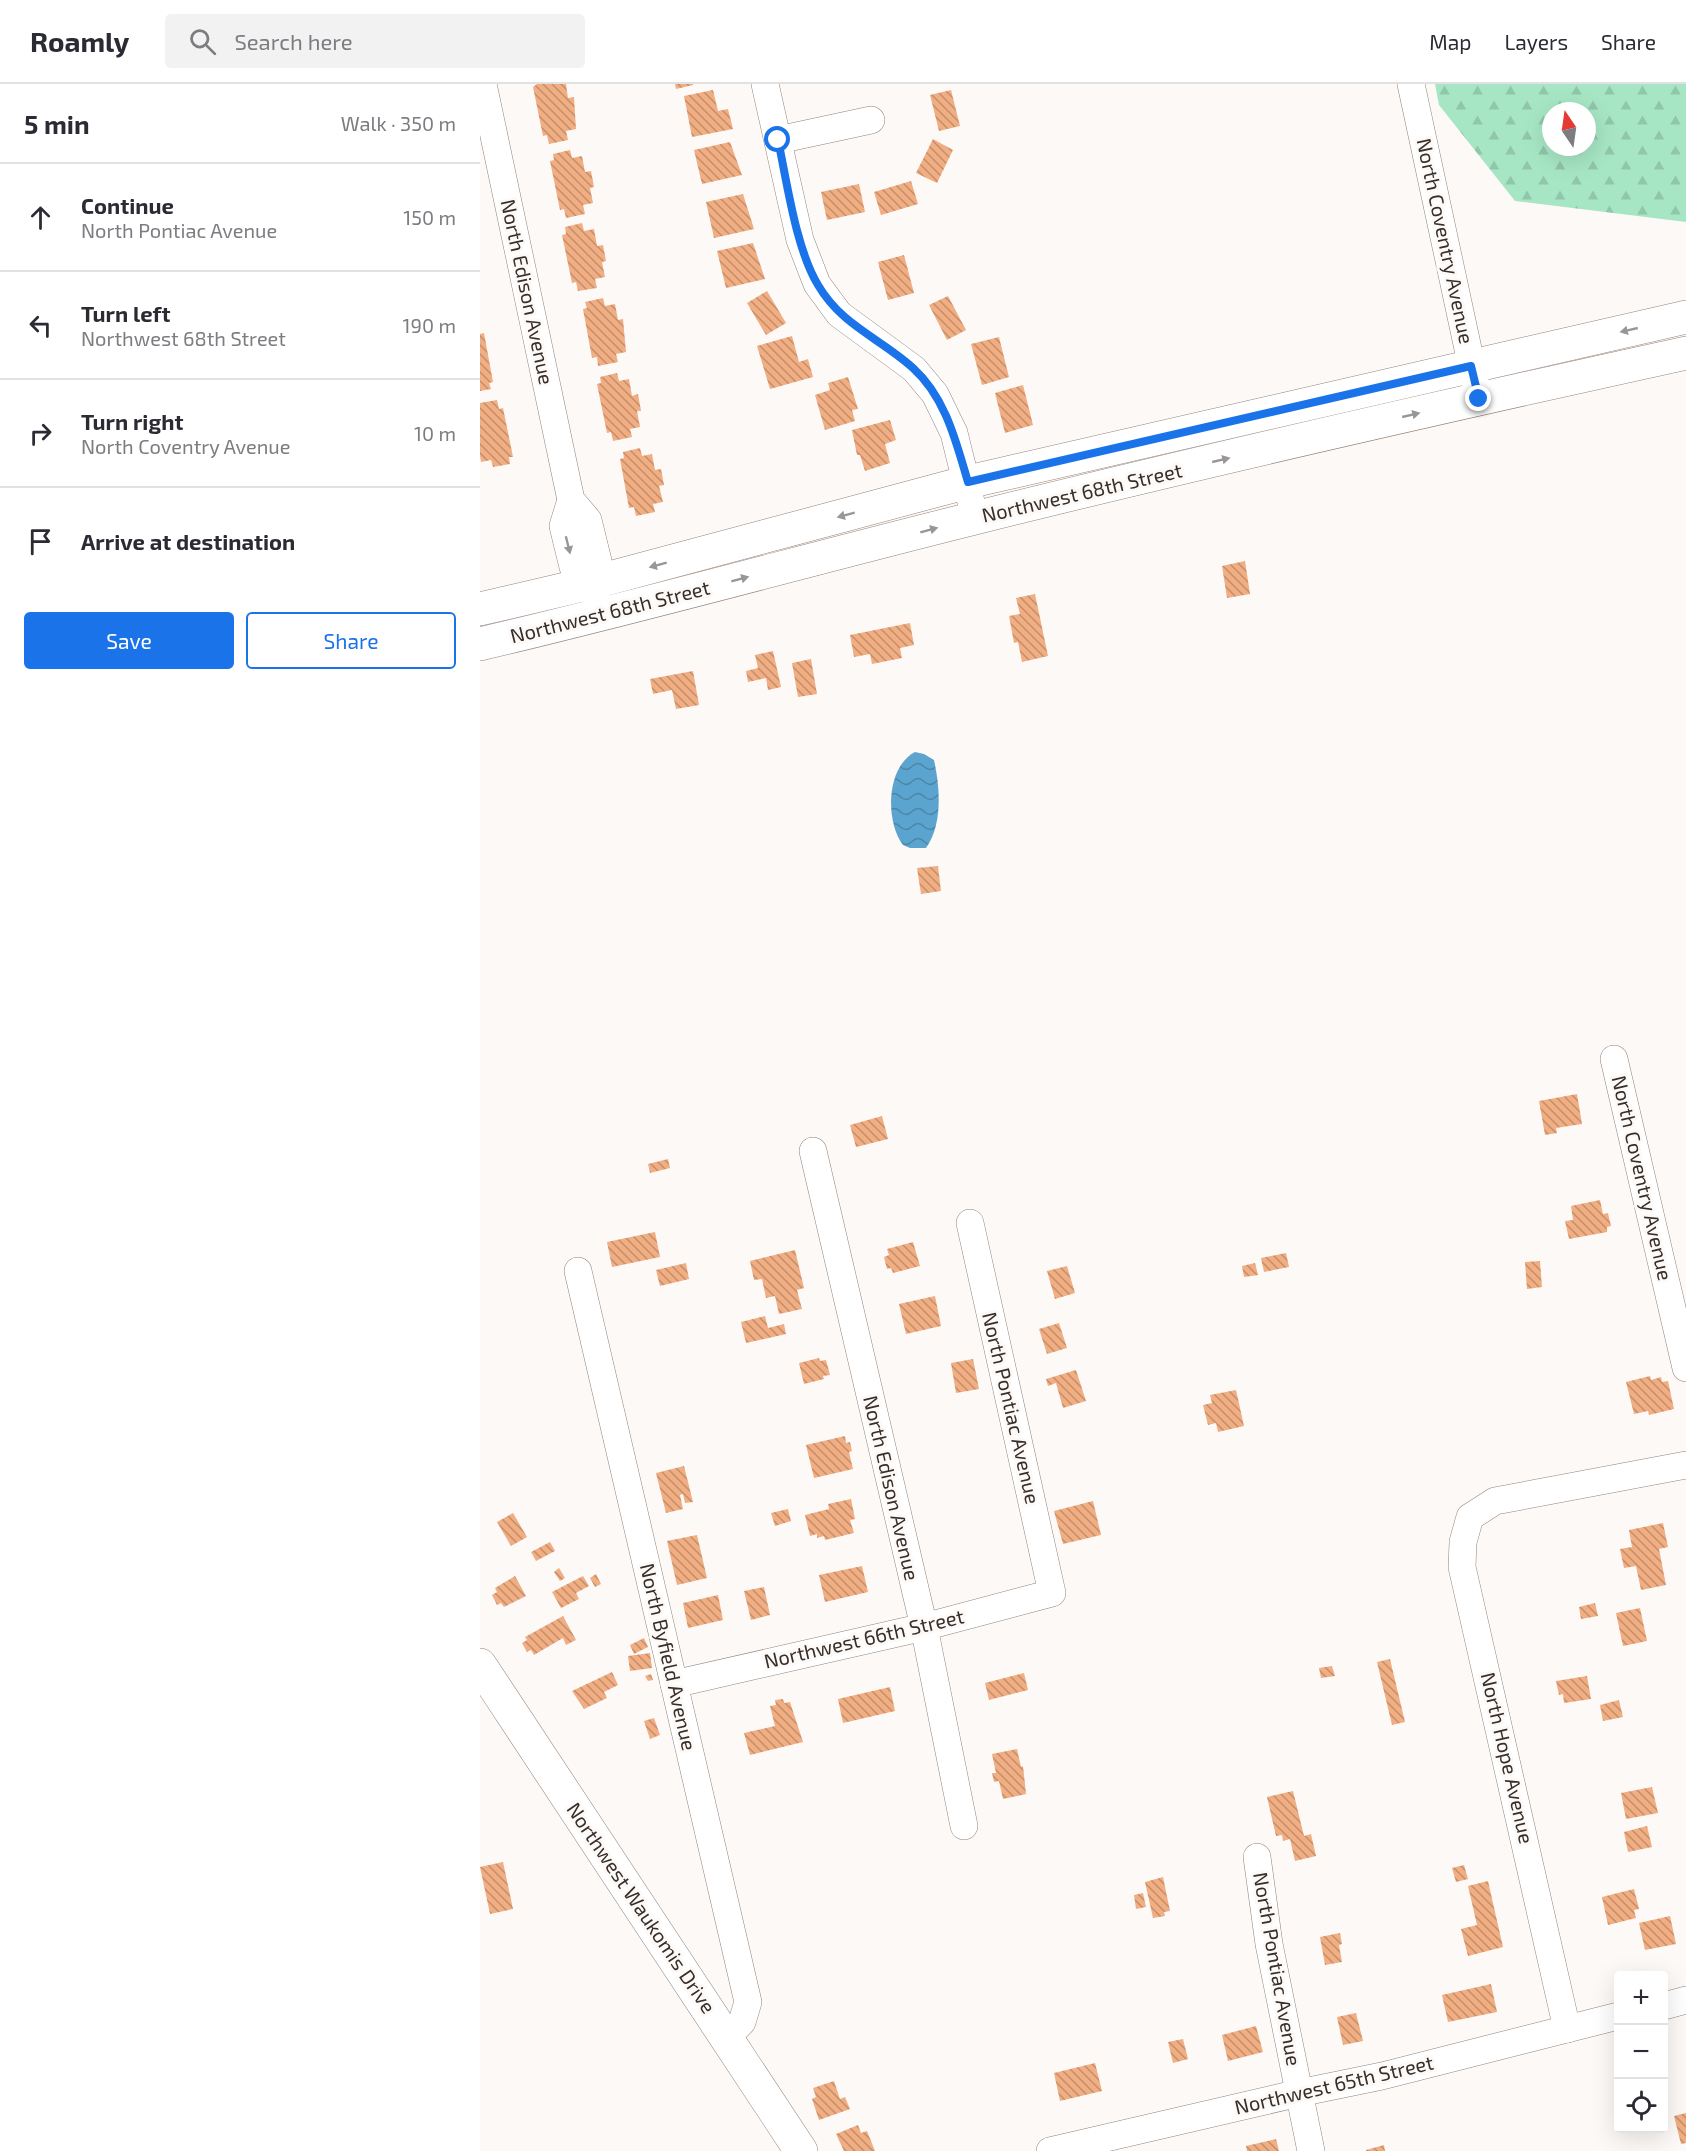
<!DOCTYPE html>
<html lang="en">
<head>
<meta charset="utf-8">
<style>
  body { margin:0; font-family:"Exo 2",sans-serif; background:#f2f2f3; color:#2b2b33 }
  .controls { position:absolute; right:18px; bottom:18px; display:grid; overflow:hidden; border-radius:6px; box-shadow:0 6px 24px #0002 }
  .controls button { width:54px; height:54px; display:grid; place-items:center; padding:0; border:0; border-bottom:2px solid #e1e1e2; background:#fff; color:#2b2b33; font:30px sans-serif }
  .compass { position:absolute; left:1062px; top:18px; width:54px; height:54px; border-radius:50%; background:#fff; box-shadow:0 6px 24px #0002; rotate:347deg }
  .stop { position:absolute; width:18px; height:18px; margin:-14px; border:4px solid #1a73e8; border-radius:50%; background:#fff }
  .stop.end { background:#1a73e8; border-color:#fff; box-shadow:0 2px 6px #0008 }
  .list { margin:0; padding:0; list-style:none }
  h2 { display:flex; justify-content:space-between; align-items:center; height:78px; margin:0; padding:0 24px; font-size:26px }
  h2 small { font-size:20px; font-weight:400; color:#7c7c81 }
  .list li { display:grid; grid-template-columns:39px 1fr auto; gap:18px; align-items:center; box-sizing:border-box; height:108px; padding:0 24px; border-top:2px solid #e1e1e2 }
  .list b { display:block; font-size:22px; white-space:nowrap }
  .list p { margin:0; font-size:20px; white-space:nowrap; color:#7c7c81 }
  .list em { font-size:20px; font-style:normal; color:#7c7c81 }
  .actions { display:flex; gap:12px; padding:18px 24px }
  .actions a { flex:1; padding:14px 0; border:2px solid #1a73e8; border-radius:6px; text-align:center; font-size:21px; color:#1a73e8 }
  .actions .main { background:#1a73e8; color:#fff }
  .icon { flex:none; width:33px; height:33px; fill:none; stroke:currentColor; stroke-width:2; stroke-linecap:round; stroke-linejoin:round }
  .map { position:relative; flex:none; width:1206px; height:2067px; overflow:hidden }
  header { display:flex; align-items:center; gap:36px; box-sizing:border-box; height:84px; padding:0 30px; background:#fff; border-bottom:2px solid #e1e1e2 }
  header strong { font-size:28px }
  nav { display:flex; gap:33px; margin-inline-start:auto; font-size:21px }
  .search { width:420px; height:54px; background:#f2f2f3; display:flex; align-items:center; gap:15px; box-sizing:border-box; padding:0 21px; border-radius:6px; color:#7c7c81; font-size:22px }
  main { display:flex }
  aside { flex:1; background:#fff }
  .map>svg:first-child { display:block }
  .forest { fill:url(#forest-firs); fill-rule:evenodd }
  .water { fill:url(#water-waves) }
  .building { fill:url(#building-back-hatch) }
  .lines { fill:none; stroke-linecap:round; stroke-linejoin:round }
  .minor-casing { stroke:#958378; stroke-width:28 }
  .major-casing { stroke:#958378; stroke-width:34 }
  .minor { stroke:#fff; stroke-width:27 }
  .major { stroke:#fff; stroke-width:33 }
  .oneway { fill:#9a9694 }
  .route { stroke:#1a73e8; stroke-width:8 }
  .labels { text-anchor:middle; stroke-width:6; stroke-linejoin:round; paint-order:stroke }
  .street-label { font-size:20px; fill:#362e2a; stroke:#fdf9f7 }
</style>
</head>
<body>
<header>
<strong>Roamly</strong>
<div class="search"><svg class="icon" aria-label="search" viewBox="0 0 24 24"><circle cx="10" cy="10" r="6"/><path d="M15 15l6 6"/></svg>Search here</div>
<nav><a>Map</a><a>Layers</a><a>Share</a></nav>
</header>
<main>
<aside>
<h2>5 min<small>Walk · 350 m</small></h2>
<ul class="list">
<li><svg class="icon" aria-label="ahead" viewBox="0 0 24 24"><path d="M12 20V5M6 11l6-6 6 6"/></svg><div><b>Continue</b><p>North Pontiac Avenue</p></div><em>150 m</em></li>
<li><svg class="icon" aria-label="left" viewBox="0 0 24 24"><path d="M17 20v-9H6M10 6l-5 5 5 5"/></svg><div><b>Turn left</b><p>Northwest 68th Street</p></div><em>190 m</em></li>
<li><svg class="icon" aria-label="right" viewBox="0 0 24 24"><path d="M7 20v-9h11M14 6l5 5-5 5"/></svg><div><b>Turn right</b><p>North Coventry Avenue</p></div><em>10 m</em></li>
<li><svg class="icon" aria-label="arrive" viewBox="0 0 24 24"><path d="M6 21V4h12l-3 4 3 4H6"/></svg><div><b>Arrive at destination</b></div></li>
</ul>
<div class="actions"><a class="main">Save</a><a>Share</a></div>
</aside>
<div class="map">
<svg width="1206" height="2067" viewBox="0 0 1206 2067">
  <defs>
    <pattern id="forest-firs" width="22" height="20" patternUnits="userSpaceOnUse" patternTransform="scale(1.5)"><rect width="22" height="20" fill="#a7e6c4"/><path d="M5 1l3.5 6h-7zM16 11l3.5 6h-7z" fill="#90c6a9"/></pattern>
    <pattern id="water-waves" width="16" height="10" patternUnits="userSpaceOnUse" patternTransform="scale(1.5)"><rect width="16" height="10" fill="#5ba4cf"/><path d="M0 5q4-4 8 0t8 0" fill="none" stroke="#4c86a8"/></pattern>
    <pattern id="building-back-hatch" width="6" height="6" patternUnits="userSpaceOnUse" patternTransform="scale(1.5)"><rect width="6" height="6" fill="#f1ae83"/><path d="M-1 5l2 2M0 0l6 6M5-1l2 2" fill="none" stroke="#c48e6b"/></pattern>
  </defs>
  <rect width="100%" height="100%" fill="#fdf9f7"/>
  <path class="forest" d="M 955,0 L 1206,0 L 1206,138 L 1035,117 L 959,21 ZM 1071,27 L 1107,27 L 1107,63 L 1071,63 Z"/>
  <path class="water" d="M 435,668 L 444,670 L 454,676 C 460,703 463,740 446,764 L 430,764 L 423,761 C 405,737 406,683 435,668 Z"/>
  <g class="building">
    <polygon points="57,0 86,0 88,14 94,13 96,45 86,47 88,56 69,60 67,51 63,52 53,3"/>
    <polygon points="195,0 213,0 213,1 196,5"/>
    <polygon points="233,6 238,27 248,25 253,45 212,53 204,12"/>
    <polygon points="471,6 480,42 459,47 450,11"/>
    <polygon points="453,55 473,66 457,99 436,89"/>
    <polygon points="250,58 262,91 222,100 214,66"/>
    <polygon points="90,66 92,74 102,72 105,88 111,87 114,103 110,104 113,119 103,121 105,130 86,134 84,125 80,126 70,77 74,76 73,70"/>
    <polygon points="431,97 438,120 401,131 394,108"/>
    <polygon points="379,100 385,128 347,136 341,108"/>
    <polygon points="263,110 274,145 234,154 226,118"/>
    <polygon points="102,139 104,147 114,145 117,162 123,161 126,177 122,178 125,193 115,195 117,204 98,207 96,198 92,199 82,151 86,150 85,143"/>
    <polygon points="273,159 285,195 246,204 237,167"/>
    <polygon points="424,171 434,209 408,216 398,178"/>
    <polygon points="287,207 306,239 286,251 267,219"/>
    <polygon points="468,212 486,246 467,256 449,221"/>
    <polygon points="123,214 125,222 135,220 138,236 143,235 146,268 136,270 138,278 118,282 117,273 112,274 103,225 107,224 105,218"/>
    <polygon points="4,249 13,298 9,299 11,305 0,307 0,250"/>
    <polygon points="312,252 319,278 328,275 333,293 290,305 277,262"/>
    <polygon points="519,253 529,293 502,301 491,260"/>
    <polygon points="137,289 139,297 149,295 152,312 158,310 161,327 157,327 160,343 150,345 152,353 133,357 131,348 127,349 117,300 121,299 120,293"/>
    <polygon points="368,293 378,325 372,326 375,337 345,346 335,311 350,306 348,299"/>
    <polygon points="543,301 553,341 525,349 515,309"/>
    <polygon points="17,316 19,325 23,324 33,373 29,373 30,380 13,383 11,376 1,378 0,372 0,319"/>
    <polygon points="410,336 416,356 405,360 410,379 385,387 380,371 377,371 372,346"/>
    <polygon points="160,364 162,372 172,370 175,386 181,385 184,401 179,402 183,418 173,420 175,428 156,432 154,423 149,424 140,375 144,374 143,368"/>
    <polygon points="765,477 770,510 747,514 742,482"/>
    <polygon points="555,510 568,572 542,578 538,558 534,559 529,532 540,530 536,514"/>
    <polygon points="430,539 434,561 420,564 422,574 392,580 390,570 374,573 370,551"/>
    <polygon points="293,567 301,603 288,606 286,594 268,598 266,587 278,584 275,571"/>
    <polygon points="331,575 337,610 318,613 312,579"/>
    <polygon points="213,587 219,621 196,625 192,606 173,610 170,595"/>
    <polygon points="458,782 461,807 441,810 437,784"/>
    <polygon points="1097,1010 1102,1040 1076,1044 1077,1049 1065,1051 1059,1017"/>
    <polygon points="402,1032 408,1055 376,1063 370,1041"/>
    <polygon points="188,1075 190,1084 170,1089 168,1080"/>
    <polygon points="1120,1116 1123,1130 1128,1129 1131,1142 1127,1143 1127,1148 1089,1155 1085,1137 1093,1136 1091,1122"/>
    <polygon points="175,1148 180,1173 132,1183 127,1158"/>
    <polygon points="433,1158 440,1182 413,1189 411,1184 407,1185 404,1173 409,1171 407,1165"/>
    <polygon points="315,1166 324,1204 317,1206 322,1225 299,1230 295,1212 286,1214 282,1195 274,1196 270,1177"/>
    <polygon points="806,1169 809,1183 784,1188 781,1174"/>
    <polygon points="1060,1177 1062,1203 1047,1205 1045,1178"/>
    <polygon points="206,1179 209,1195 180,1202 176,1186"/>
    <polygon points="775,1179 778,1191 764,1193 762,1182"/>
    <polygon points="587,1182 595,1209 575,1215 567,1187"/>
    <polygon points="455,1212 461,1242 426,1250 419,1220"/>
    <polygon points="285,1232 288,1244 304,1240 306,1250 266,1259 261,1238"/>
    <polygon points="579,1239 587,1264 567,1270 559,1245"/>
    <polygon points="339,1274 340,1277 346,1276 350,1291 343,1292 344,1295 324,1300 319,1279"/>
    <polygon points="493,1275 499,1305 476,1309 471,1279"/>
    <polygon points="596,1286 606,1317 583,1324 576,1299 568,1302 566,1295"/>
    <polygon points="1170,1292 1171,1296 1181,1293 1182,1298 1188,1297 1194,1325 1169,1331 1168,1327 1154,1330 1146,1298"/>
    <polygon points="756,1306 764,1342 738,1348 736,1339 728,1341 723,1321 732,1319 730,1311"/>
    <polygon points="365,1352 366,1359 370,1358 372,1367 369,1368 373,1385 334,1394 326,1361"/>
    <polygon points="204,1382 213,1418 205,1419 203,1410 200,1411 203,1425 186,1429 176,1389"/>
    <polygon points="371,1415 375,1435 370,1436 374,1449 345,1456 344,1452 337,1454 337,1450 330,1452 325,1431 349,1425 348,1420"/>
    <polygon points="613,1417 621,1451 583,1460 574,1427"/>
    <polygon points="308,1425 311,1437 295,1442 291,1429"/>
    <polygon points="33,1429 47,1453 31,1462 17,1438"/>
    <polygon points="1183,1439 1188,1463 1179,1465 1186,1501 1161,1506 1156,1482 1144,1484 1140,1465 1152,1463 1149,1446"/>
    <polygon points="217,1451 227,1494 197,1501 187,1457"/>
    <polygon points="70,1458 75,1467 56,1477 51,1468"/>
    <polygon points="382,1482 388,1508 345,1518 339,1491"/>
    <polygon points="79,1484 85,1494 80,1497 74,1488"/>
    <polygon points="116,1490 121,1500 115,1503 110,1494"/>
    <polygon points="35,1492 46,1512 24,1523 21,1519 17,1521 12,1511 17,1508 15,1504"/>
    <polygon points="103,1492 109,1502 96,1509 99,1515 81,1524 72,1508"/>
    <polygon points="284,1503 290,1531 271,1536 264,1507"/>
    <polygon points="238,1511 243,1536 208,1544 203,1519"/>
    <polygon points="1115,1519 1118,1532 1101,1535 1099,1523"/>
    <polygon points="1160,1524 1167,1557 1143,1562 1136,1529"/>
    <polygon points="83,1532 96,1556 86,1561 83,1554 54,1571 51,1566 47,1568 42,1559 47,1556 45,1553"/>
    <polygon points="164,1554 168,1563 154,1570 150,1561"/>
    <polygon points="170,1569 172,1584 150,1587 148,1572"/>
    <polygon points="910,1575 925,1638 912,1641 897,1578"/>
    <polygon points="852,1582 855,1592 841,1594 839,1584"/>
    <polygon points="132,1588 138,1601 124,1608 127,1614 104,1625 92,1607"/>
    <polygon points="544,1589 548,1606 509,1616 505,1599"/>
    <polygon points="171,1590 173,1596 168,1597 165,1592"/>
    <polygon points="1107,1592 1111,1615 1084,1619 1083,1610 1079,1611 1076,1597"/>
    <polygon points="410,1603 415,1627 363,1639 358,1615"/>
    <polygon points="303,1615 304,1619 310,1618 323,1658 270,1671 264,1649 295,1642 290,1622 296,1621 295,1616"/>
    <polygon points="1139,1616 1143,1633 1123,1637 1120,1621"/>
    <polygon points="174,1634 180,1651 170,1655 164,1637"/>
    <polygon points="537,1665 541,1683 543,1682 546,1710 523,1715 519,1697 514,1698 512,1689 516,1689 512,1670"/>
    <polygon points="1172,1703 1178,1729 1146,1735 1141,1709"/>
    <polygon points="813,1707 824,1752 831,1750 836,1772 815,1777 810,1755 803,1757 802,1751 796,1752 787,1713"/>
    <polygon points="1167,1742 1172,1763 1148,1768 1144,1748"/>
    <polygon points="23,1778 33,1825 10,1830 0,1783"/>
    <polygon points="984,1781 988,1795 976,1798 972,1784"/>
    <polygon points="683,1793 690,1827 684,1828 685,1832 673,1834 665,1798"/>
    <polygon points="1008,1797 1023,1863 988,1872 981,1845 997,1841 988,1802"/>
    <polygon points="1154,1805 1159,1825 1154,1826 1156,1834 1128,1841 1122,1813"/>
    <polygon points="663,1809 666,1823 656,1825 654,1811"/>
    <polygon points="1190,1832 1196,1860 1165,1866 1159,1839"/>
    <polygon points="860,1849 862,1860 859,1861 862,1878 845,1881 840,1853"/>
    <polygon points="1011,1900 1017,1928 968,1938 962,1911"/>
    <polygon points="876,1929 883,1957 863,1961 857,1933"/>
    <polygon points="776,1942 783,1968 748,1977 742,1951"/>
    <polygon points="703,1955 708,1975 693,1979 688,1958"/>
    <polygon points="615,1979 622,2007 580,2017 574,1989"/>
    <polygon points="354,1997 360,2015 365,2013 370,2025 339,2036 332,2015 336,2013 333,2004"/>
    <polygon points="1206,2029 1206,2059 1201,2060 1194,2032"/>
    <polygon points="378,2041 381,2049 387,2047 395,2067 364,2067 356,2050"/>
    <polygon points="796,2055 799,2067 767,2067 766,2062"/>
    <polygon points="904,2061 905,2067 886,2067 886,2066"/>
  </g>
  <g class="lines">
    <g class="minor-casing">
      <g id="minor">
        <polyline points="3,0 91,416 108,436 118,477 111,499"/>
        <polyline points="285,0 320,156 337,200 359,230 434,285 455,310 474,349 495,434"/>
        <polyline points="931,0 996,302"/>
        <polyline points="298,56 391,36"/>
        <polyline points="91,416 83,442 93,483 111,499 116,514"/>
        <polyline points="1134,975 1206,1284"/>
        <polyline points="333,1067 444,1543 484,1742"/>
        <polyline points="98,1187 268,1918 262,1938 247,1953"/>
        <polyline points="194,1600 444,1543 572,1509 490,1139"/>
        <polyline points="777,1773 789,1860 831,2067"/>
        <polyline points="1184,1922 1206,1916"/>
        <polyline points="1087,1945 982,1483 983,1458 990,1433 1015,1417 1206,1381"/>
        <polyline points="570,2067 819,2009 902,1992 1138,1932"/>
      </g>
    </g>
    <g class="major-casing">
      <g id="major">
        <polyline points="0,525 111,499 488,398 1206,233"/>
        <path d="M 0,560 C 166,521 330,475 495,434 C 731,375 969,321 1206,269"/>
        <polyline points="0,1581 321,2067"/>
      </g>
    </g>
    <use href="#minor" class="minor"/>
    <use href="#major" class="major"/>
  </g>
  <defs><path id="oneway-solid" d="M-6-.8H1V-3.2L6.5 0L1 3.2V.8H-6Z" transform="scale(1.5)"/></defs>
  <g class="oneway">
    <use href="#oneway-solid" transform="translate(1149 246) rotate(167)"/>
    <use href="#oneway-solid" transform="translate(931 331) rotate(-13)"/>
    <use href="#oneway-solid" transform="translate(741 376) rotate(-13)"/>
    <use href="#oneway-solid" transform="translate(366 431) rotate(165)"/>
    <use href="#oneway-solid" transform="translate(449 446) rotate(-15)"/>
    <use href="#oneway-solid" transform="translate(88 461) rotate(76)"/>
    <use href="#oneway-solid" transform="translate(178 481) rotate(165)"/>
    <use href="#oneway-solid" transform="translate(260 495) rotate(-15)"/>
  </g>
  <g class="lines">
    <path class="route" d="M 298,56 C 307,98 316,165 338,201 C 362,242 400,254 433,284 C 466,314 476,358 488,398 L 991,282 L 999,315"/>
  </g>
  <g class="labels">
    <g class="street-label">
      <text transform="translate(965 157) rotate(78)" y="7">North Coventry Avenue</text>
      <text transform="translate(47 208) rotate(78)" y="7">North Edison Avenue</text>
      <text transform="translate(602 409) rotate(-13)" y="7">Northwest 68th Street</text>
      <text transform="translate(130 528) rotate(-14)" y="7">Northwest 68th Street</text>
      <text transform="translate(1162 1094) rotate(77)" y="7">North Coventry Avenue</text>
      <text transform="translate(531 1324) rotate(77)" y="7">North Pontiac Avenue</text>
      <text transform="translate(411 1404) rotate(77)" y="7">North Edison Avenue</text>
      <text transform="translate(384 1555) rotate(-13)" y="7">Northwest 66th Street</text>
      <text transform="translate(188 1573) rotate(77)" y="7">North Byfield Avenue</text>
      <text transform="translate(1027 1674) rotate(77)" y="7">North Hope Avenue</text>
      <text transform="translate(161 1824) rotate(56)" y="7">Northwest Waukomis Drive</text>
      <text transform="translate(797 1885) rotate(80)" y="7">North Pontiac Avenue</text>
      <text transform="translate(854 2001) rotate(-13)" y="7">Northwest 65th Street</text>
    </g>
  </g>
</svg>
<div class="controls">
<button>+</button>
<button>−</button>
<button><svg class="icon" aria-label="locate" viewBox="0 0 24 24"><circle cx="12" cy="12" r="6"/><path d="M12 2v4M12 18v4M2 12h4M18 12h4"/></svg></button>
</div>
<svg class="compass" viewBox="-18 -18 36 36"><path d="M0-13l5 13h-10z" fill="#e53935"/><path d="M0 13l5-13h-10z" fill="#7c7c81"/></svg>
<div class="stop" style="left:298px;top:56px"></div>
<div class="stop end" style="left:999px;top:315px"></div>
</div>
</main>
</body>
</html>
